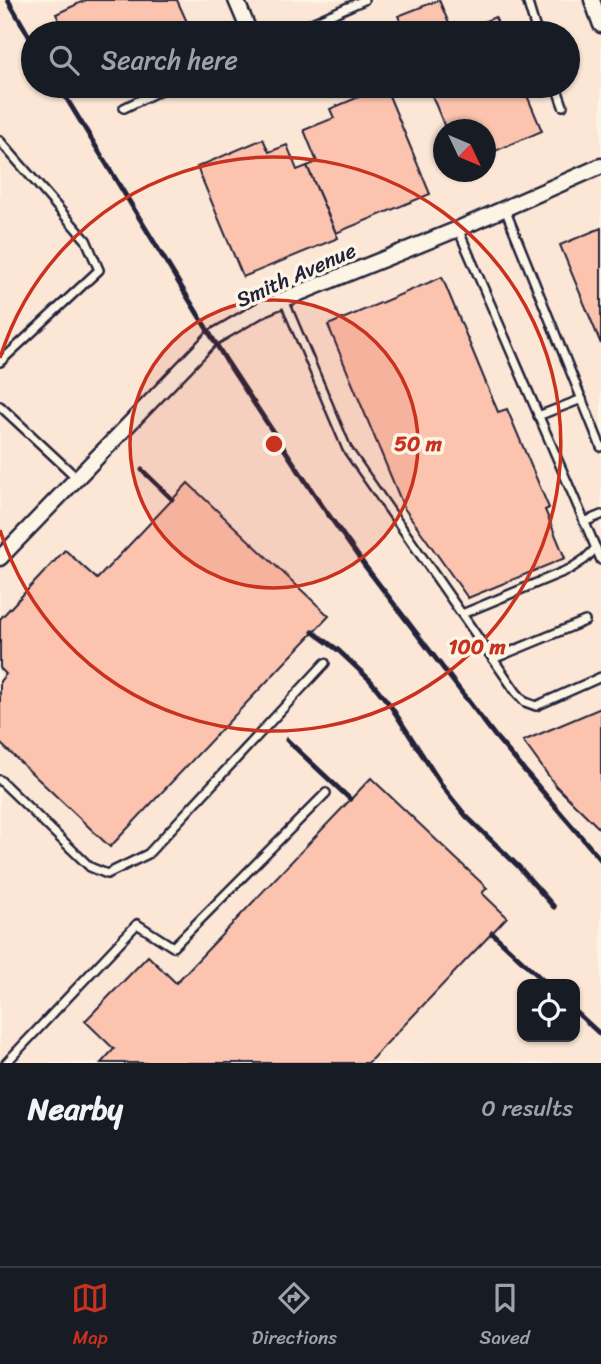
<!DOCTYPE html>
<html lang="en">
<head>
<meta charset="utf-8">
<style>
  body { margin:0; font-family:Sriracha,sans-serif; background:#242831; color:#f1f3f6 }
  .controls { position:absolute; right:21px; bottom:21px; display:grid; overflow:hidden; border-radius:14px; box-shadow:0 2px 5px #0004 }
  .controls button { width:63px; height:63px; display:grid; place-items:center; padding:0; border:0; border-bottom:2px solid #363941; background:#171b24; color:#f1f3f6; font:35px sans-serif }
  .compass { position:absolute; left:433px; top:119px; width:63px; height:63px; border-radius:50%; background:#171b24; box-shadow:0 2px 5px #0004; rotate:134deg }
  .list { margin:0; padding:0; list-style:none }
  h2 { display:flex; justify-content:space-between; align-items:center; height:91px; margin:0; padding:0 28px; font-size:30px }
  h2 small { font-size:23px; font-weight:400; color:#9ea1a6 }
  .icon { flex:none; width:38px; height:38px; fill:none; stroke:currentColor; stroke-width:2; stroke-linecap:round; stroke-linejoin:round }
  .map { position:relative; flex:none; width:601px; height:1063px; overflow:hidden }
  .search { position:absolute; background:#171b24; box-shadow:0 2px 5px #0004; left:21px; right:21px; top:21px; height:77px; display:flex; align-items:center; gap:18px; box-sizing:border-box; padding:0 24px; border-radius:38px; color:#9ea1a6; font-size:26px }
  .sheet { height:203px; background:#171b24 }
  nav { display:flex; justify-content:space-around; align-items:center; box-sizing:border-box; height:98px; border-top:2px solid #363941; background:#171b24; font-size:19px; color:#9ea1a6 }
  nav a { display:grid; justify-items:center; gap:4px }
  nav .on { color:#c8321e }
  .map>svg:first-child { display:block }
  .built { fill:#fce6d5; fill-rule:evenodd }
  .building { fill:#fcc4af; stroke:#22223b; stroke-width:2 }
  .lines { fill:none; stroke-linecap:round; stroke-linejoin:round }
  .service-casing { stroke:#22223b; stroke-width:12 }
  .minor-casing { stroke:#22223b; stroke-width:19 }
  .service { stroke:#fcf5e5; stroke-width:7 }
  .minor { stroke:#fcf5e5; stroke-width:14 }
  .rail { stroke:#22223b; stroke-width:5 }
  .ring { fill:none; stroke:#c8321e; stroke-width:3.5 }
  .labels { text-anchor:middle; stroke-width:7; stroke-linejoin:round; paint-order:stroke }
  .street-label { font-size:21px; fill:#22223b; stroke:#fcf5e5 }
  .centre { fill:#c8321e; stroke:#fcf5e5; stroke-width:3.5 }
  .ring-label { font-size:21px; text-anchor:middle; font-weight:bold; fill:#c8321e; stroke:#fcf5e5; stroke-width:7; stroke-linejoin:round; paint-order:stroke }
</style>
</head>
<body>
<div class="map">
<svg width="601" height="1063" viewBox="0 0 601 1063">
  <rect width="100%" height="100%" fill="#fcf5e5"/>
  <filter id="ink" filterUnits="userSpaceOnUse"><feTurbulence type="fractalNoise" baseFrequency=".0143" numOctaves="2"/><feDisplacementMap in="SourceGraphic" scale="14" xChannelSelector="R" yChannelSelector="G"/><feConvolveMatrix kernelMatrix="1 2 1 2 8 2 1 2 1" color-interpolation-filters="sRGB"/></filter>
  <g filter="url(#ink)">
    <path class="built" d="M 0,0 L 601,0 L 601,1063 L 0,1063 ZM 33,33 L 568,33 L 568,86 L 33,86 ZM 444,130 L 486,130 L 486,172 L 444,172 ZM 522,984 L 575,984 L 575,1037 L 522,1037 Z"/>
    <g class="building">
      <polygon points="86,0 177,0 192,33 65,33 56,14"/>
      <polygon points="439,0 453,33 406,33 398,16"/>
      <polygon points="495,17 502,33 456,33"/>
      <polygon points="385,86 430,194 336,233 307,166 317,162 304,130 334,118 330,109"/>
      <polygon points="428,86 523,86 542,131 486,155 486,130 446,130"/>
      <polygon points="263,139 269,152 287,145 297,170 307,166 338,238 243,277 197,167"/>
      <polygon points="601,228 601,344 560,245"/>
      <polygon points="442,277 498,412 507,409 549,508 545,510 565,558 468,598 404,508 328,325"/>
      <polygon points="188,483 329,616 110,847 0,743 0,681 6,674 0,668 0,619 65,550 97,579"/>
      <polygon points="601,708 601,830 556,786 523,741"/>
      <polygon points="371,778 487,888 482,893 507,917 492,933 368,1063 101,1063 114,1049 85,1021 148,956 176,983"/>
    </g>
    <g class="lines">
      <g class="service-casing">
        <g id="service">
          <polyline points="527,0 537,33"/>
          <polyline points="289,33 364,0"/>
          <polyline points="556,86 563,106"/>
          <polyline points="124,108 169,86"/>
          <polyline points="0,141 86,240 99,270 0,362"/>
          <polyline points="505,209 601,447"/>
          <polyline points="458,229 601,560"/>
          <polyline points="284,300 347,449 516,692 525,702 536,706 601,677"/>
          <polyline points="0,406 77,478"/>
          <polyline points="538,416 582,399"/>
          <polyline points="584,522 601,515"/>
          <polyline points="462,614 570,569 585,559 596,548"/>
          <polyline points="493,659 585,621"/>
          <polyline points="0,780 90,867 107,874 148,854 325,663"/>
          <polyline points="6,1063 137,924 173,947 326,793"/>
        </g>
      </g>
      <g class="minor-casing">
        <g id="minor">
          <polyline points="236,0 250,33"/>
          <polyline points="592,0 601,25"/>
          <polyline points="0,558 212,338 265,307 458,229 601,166"/>
        </g>
      </g>
      <use href="#service" class="service"/>
      <use href="#minor" class="minor"/>
      <g class="rail">
        <polyline points="8,0 33,43"/>
        <polyline points="59,86 227,362 318,500 365,566 495,736 601,860"/>
        <polyline points="142,470 172,499"/>
        <polyline points="313,632 338,650 370,680 390,705 445,790 466,816 518,866 554,907"/>
        <polyline points="287,740 350,799"/>
        <polyline points="492,933 547,984"/>
        <polyline points="575,1011 601,1035"/>
      </g>
    </g>
  </g>
  <circle cx="274" cy="444" r="144" fill="#c8321e" fill-opacity=".12"/>
  <g class="ring">
    <circle cx="274" cy="444" r="144"/>
    <path d="M0 358A287 287 0 1 1 0 530"/>
  </g>
  <g class="labels">
    <g class="street-label">
      <text transform="translate(296 275) rotate(-24)" y="7">Smith Avenue</text>
    </g>
  </g>
  <circle cx="274" cy="444" r="10" class="centre"/>
  <g class="ring-label">
    <text x="418" y="451">50 m</text>
    <text x="477" y="654">100 m</text>
  </g>
</svg>
<div class="controls">
<button><svg class="icon" aria-label="locate" viewBox="0 0 24 24"><circle cx="12" cy="12" r="6"/><path d="M12 2v4M12 18v4M2 12h4M18 12h4"/></svg></button>
</div>
<svg class="compass" viewBox="-18 -18 36 36"><path d="M0-13l5 13h-10z" fill="#e53935"/><path d="M0 13l5-13h-10z" fill="#9ea1a6"/></svg>
<div class="search"><svg class="icon" aria-label="search" viewBox="0 0 24 24"><circle cx="10" cy="10" r="6"/><path d="M15 15l6 6"/></svg>Search here</div>
</div>
<section class="sheet">
<h2>Nearby<small>0 results</small></h2>
<ul class="list">
</ul>
</section>
<nav>
<a class="on"><svg class="icon" aria-label="map" viewBox="0 0 24 24"><path d="M3 6l6-2 6 2 6-2v14l-6 2-6-2-6 2zM9 4v14M15 6v14"/></svg>Map</a>
<a><svg class="icon" aria-label="directions" viewBox="0 0 24 24"><path d="M12 3l9 9-9 9-9-9zM9 14v-3h6M13 9l2 2-2 2"/></svg>Directions</a>
<a><svg class="icon" aria-label="saved" viewBox="0 0 24 24"><path d="M7 4h10v16l-5-4-5 4z"/></svg>Saved</a>
</nav>
</body>
</html>
